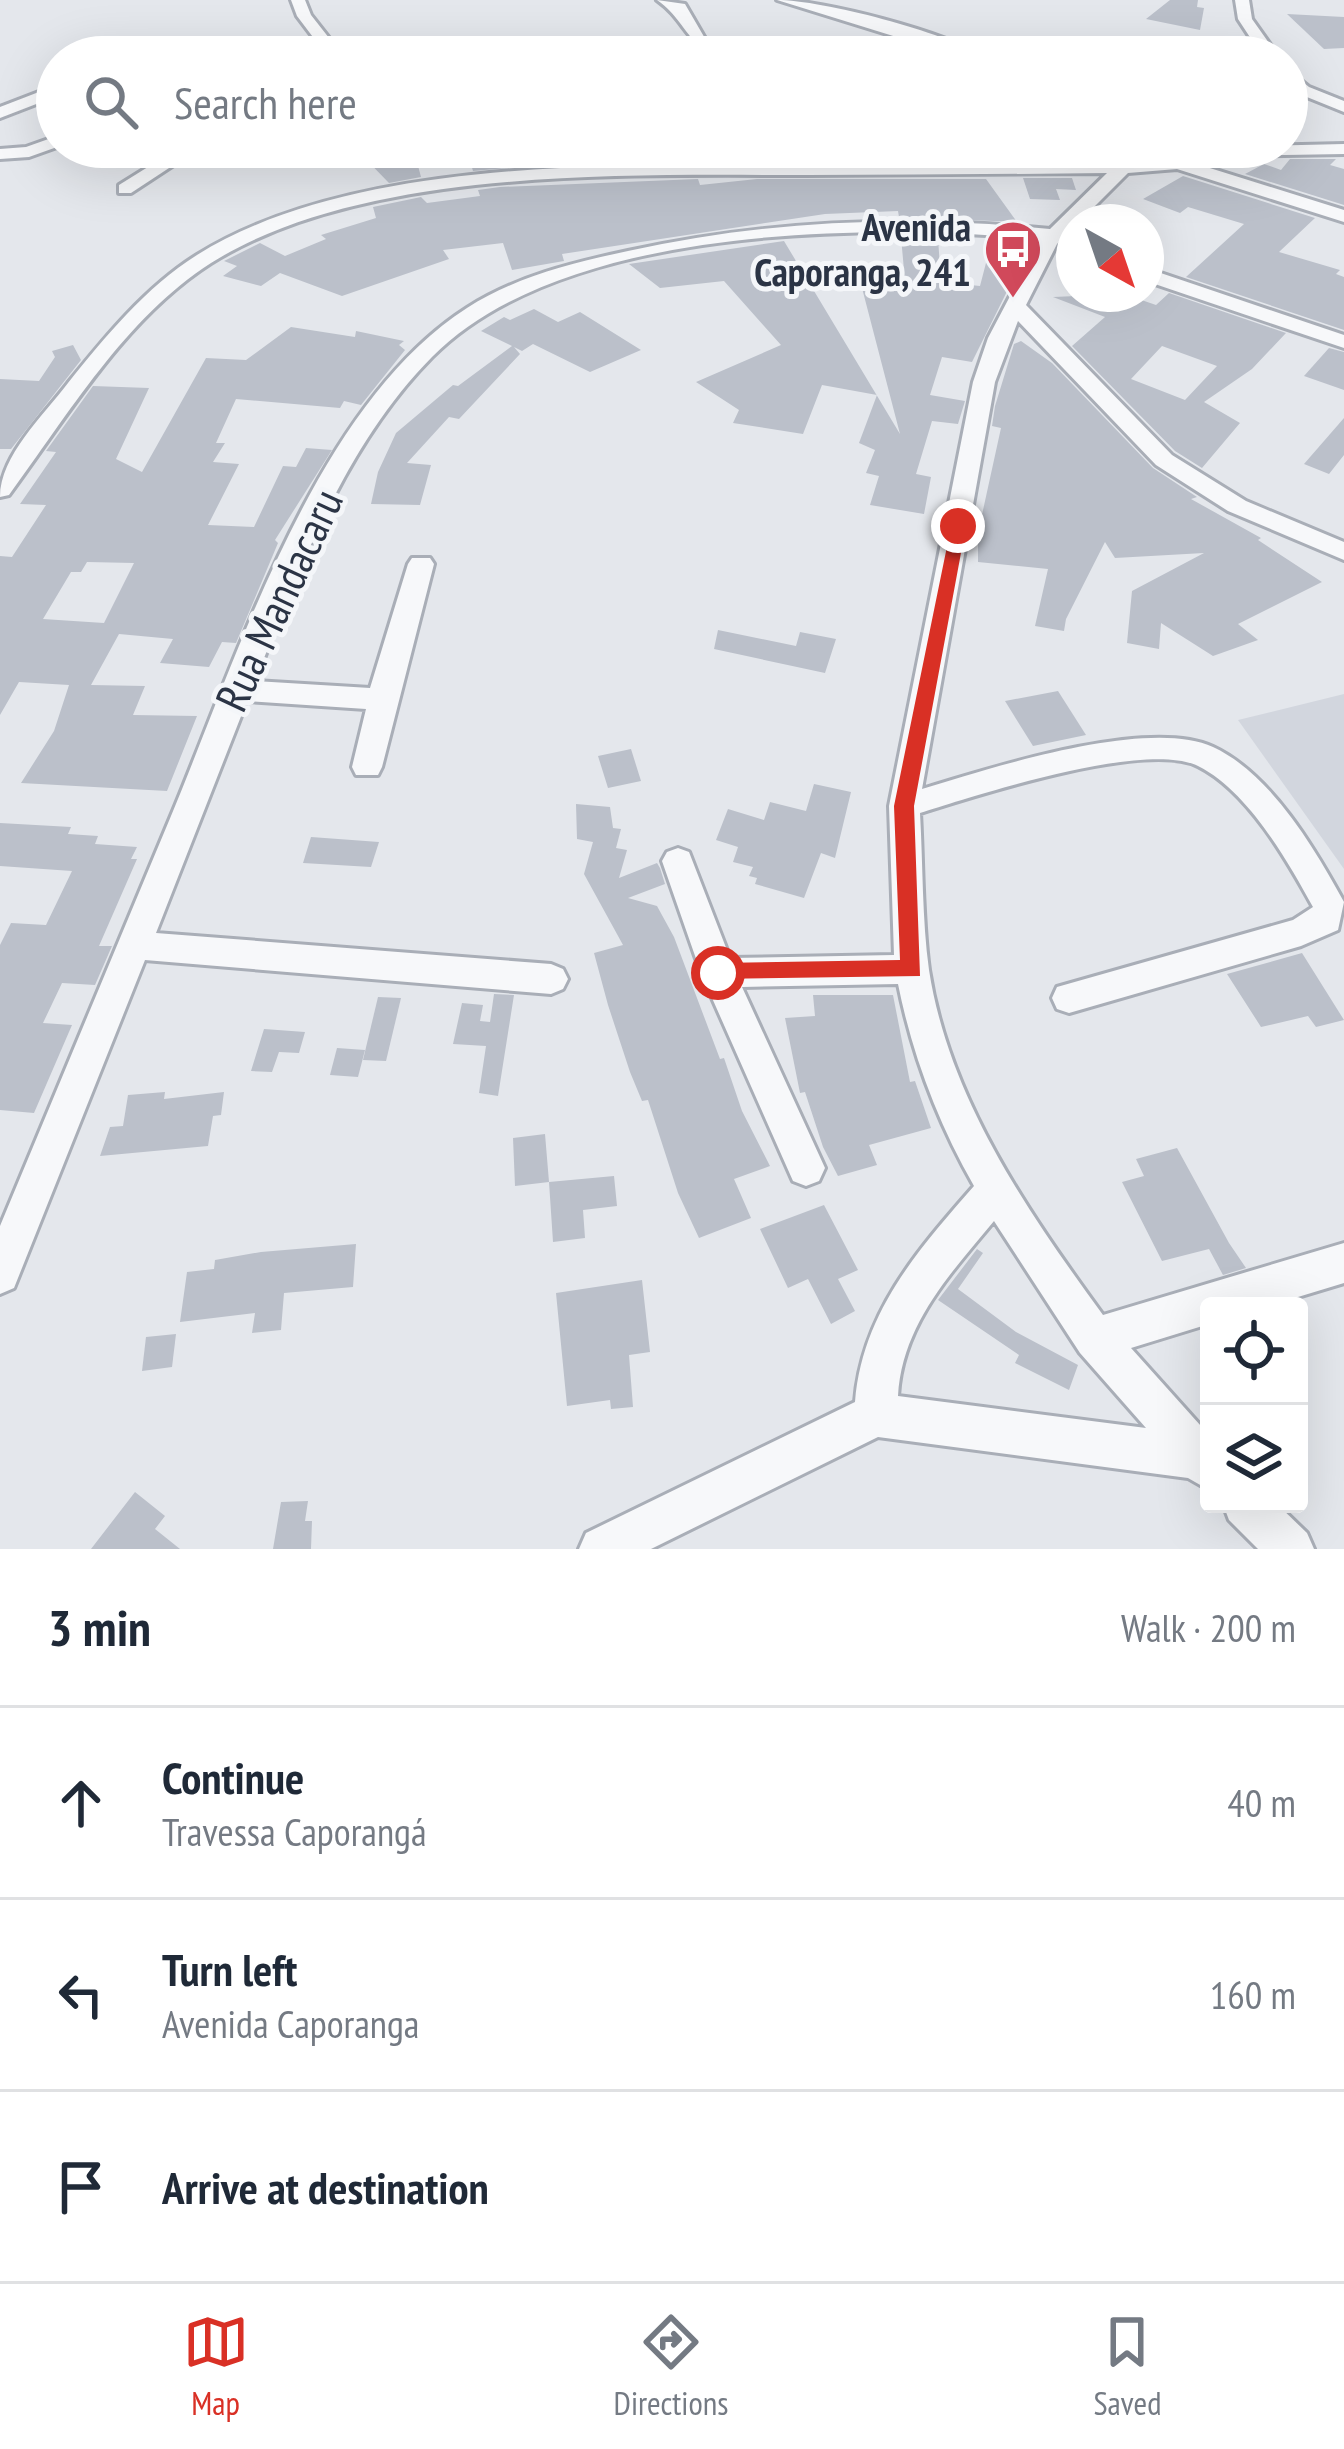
<!DOCTYPE html>
<html lang="en">
<head>
<meta charset="utf-8">
<style>
  body { margin:0; font-family:"PT Sans Narrow",sans-serif; background:#f6f6f7; color:#1f2937 }
  .controls { position:absolute; right:36px; bottom:36px; display:grid; overflow:hidden; border-radius:12px; box-shadow:0 12px 48px #0002 }
  .controls button { width:108px; height:108px; display:grid; place-items:center; padding:0; border:0; border-bottom:3px solid #e0e1e3; background:#fff; color:#1f2937; font:60px sans-serif }
  .compass { position:absolute; left:1056px; top:204px; width:108px; height:108px; border-radius:50%; background:#fff; box-shadow:0 12px 48px #0002; rotate:140deg }
  .stop { position:absolute; width:36px; height:36px; margin:-27px; border:9px solid #d93025; border-radius:50%; background:#fff }
  .stop.end { background:#d93025; border-color:#fff; box-shadow:0 3px 12px #0008 }
  .list { margin:0; padding:0; list-style:none }
  h2 { display:flex; justify-content:space-between; align-items:center; height:156px; margin:0; padding:0 48px; font-size:51px }
  h2 small { font-size:39px; font-weight:400; color:#747a83 }
  .list li { display:grid; grid-template-columns:78px 1fr auto; gap:36px; align-items:center; box-sizing:border-box; height:192px; padding:0 48px; border-top:3px solid #e0e1e3 }
  .list b { display:block; font-size:45px; white-space:nowrap }
  .list p { margin:0; font-size:39px; white-space:nowrap; color:#747a83 }
  .list em { font-size:39px; font-style:normal; color:#747a83 }
  .icon { flex:none; width:66px; height:66px; fill:none; stroke:currentColor; stroke-width:2; stroke-linecap:round; stroke-linejoin:round }
  .map { position:relative; flex:none; width:1344px; height:1549px; overflow:hidden }
  .search { position:absolute; background:#fff; box-shadow:0 12px 48px #0002; left:36px; right:36px; top:36px; height:132px; display:flex; align-items:center; gap:30px; box-sizing:border-box; padding:0 42px; border-radius:66px; color:#747a83; font-size:45px }
  .sheet { height:732px; background:#fff }
  nav { display:flex; justify-content:space-around; align-items:center; box-sizing:border-box; height:168px; border-top:3px solid #e0e1e3; background:#fff; font-size:33px; color:#747a83 }
  nav a { display:grid; justify-items:center; gap:6px }
  nav .on { color:#d93025 }
  .map>svg:first-child { display:block }
  .built { fill:#d2d6de }
  .building { fill:#bbc0ca; fill-rule:evenodd }
  .lines { fill:none; stroke-linecap:round; stroke-linejoin:round }
  .street-casing { stroke:#a9aeb7; stroke-width:6 }
  .street { fill:#f7f8fa; fill-rule:evenodd }
  .route { fill:#d93025 }
  .labels { text-anchor:middle; stroke-width:10; stroke-linejoin:round; paint-order:stroke }
  .far-poi-label { font-size:39px; font-weight:bold; fill:#2b3445; stroke:#f4f6f9; text-anchor:end }
  .street-label { font-size:45px; fill:#2b3445; stroke:#f4f6f9 }
</style>
</head>
<body>
<div class="map">
<svg width="1344" height="1549" viewBox="0 0 1344 1549">
  <rect width="100%" height="100%" fill="#e4e7ec"/>
  <polygon class="built" points="1344,694 1344,869 1238,720"/>
  <g class="building">
    <polygon points="1170,0 1198,0 1197,7 1204,8 1200,30 1146,19"/>
    <polygon points="1287,14 1344,17 1344,48 1324,49"/>
    <polygon points="354,147 413,147 421,177 389,183"/>
    <polygon points="466,147 555,147 540,156 564,163 473,171"/>
    <polygon points="770,147 830,147 837,154 926,154 924,150 963,148 971,159 780,160 768,152"/>
    <polygon points="1013,147 1084,147 1090,159 1021,159"/>
    <polygon points="1290,159 1336,159 1330,165 1344,169 1344,205 1245,174 1264,164 1281,170"/>
    <polygon points="1183,176 1315,218 1279,252 1340,270 1336,274 1344,277 1344,330 1186,277 1244,224 1188,207 1180,213 1143,199"/>
    <polygon points="1023,178 1072,178 1076,190 1056,189 1060,200 1030,199"/>
    <polygon points="698,179 700,185 757,179 986,179 1017,222 899,217 898,211 825,214 562,254 564,261 512,270 503,243 443,250 449,259 342,296 280,273 261,286 223,276 237,266 224,261 260,243 285,256 326,239 321,235 376,218 373,207 421,197 427,203 480,196 478,190 500,187"/>
    <polygon points="901,237 938,238 941,282 980,286 992,240 1031,243 972,362 942,357 930,395 965,401 958,424 932,421 916,474 931,477 924,514 870,505 879,476 866,473 875,450 859,443 877,395 822,385 803,434 733,423 739,410 696,382 781,345 724,281 660,288 629,264 784,241 900,434 862,288 884,292 881,270 904,270"/>
    <path d="M 1169,293 L 1286,333 L 1252,369 L 1204,402 L 1240,423 L 1202,468 L 1175,451 L 1072,346 L 1105,317 L 1053,297 L 1124,294 L 1156,305 ZM 1162,346 L 1217,366 L 1185,400 L 1131,379 Z"/>
    <polygon points="534,309 558,322 580,312 641,350 590,372 533,344 522,351 514,347 520,354 459,419 449,417 407,463 431,465 420,505 371,504 378,472 396,433 453,385 458,386 512,346 481,331 504,317 510,320"/>
    <path d="M 291,327 L 355,337 L 356,331 L 404,341 L 399,345 L 405,350 L 361,405 L 344,401 L 340,408 L 236,399 L 216,443 L 225,443 L 213,462 L 239,464 L 208,525 L 254,527 L 283,466 L 296,467 L 306,448 L 332,450 L 275,540 L 278,543 L 236,643 L 222,642 L 209,667 L 160,663 L 173,639 L 119,634 L 91,685 L 145,686 L 133,715 L 197,716 L 167,791 L 21,783 L 54,731 L 69,685 L 19,682 L 0,715 L 0,556 L 12,557 L 46,505 L 20,504 L 56,452 L 46,451 L 93,386 L 149,388 L 116,459 L 142,472 L 206,358 L 246,360 ZM 87,562 L 134,563 L 104,623 L 43,619 L 71,572 L 81,572 Z"/>
    <polygon points="1021,341 1052,363 1153,468 1197,497 1191,499 1261,538 1258,540 1322,582 1238,624 1258,640 1213,656 1161,623 1159,649 1127,643 1132,591 1204,553 1115,558 1105,542 1066,619 1064,631 1035,626 1048,569 978,562 978,533 1001,428 992,426 995,406 1014,344"/>
    <polygon points="73,345 81,360 11,449 0,449 0,379 39,381 55,357 52,351"/>
    <polygon points="1329,348 1344,352 1344,390 1304,376"/>
    <polygon points="1344,418 1344,455 1329,474 1304,464"/>
    <polygon points="718,630 796,646 800,632 836,639 825,673 714,649"/>
    <polygon points="1058,691 1086,735 1033,746 1005,701"/>
    <polygon points="631,749 641,781 608,788 598,756"/>
    <polygon points="814,784 851,792 835,858 821,853 804,898 755,884 757,878 749,876 753,867 733,862 738,847 716,840 728,809 764,820 770,802 806,811"/>
    <polygon points="576,804 610,807 613,828 621,829 616,848 627,850 619,878 657,863 660,868 665,884 628,898 657,906 674,937 720,1059 724,1058 742,1111 770,1166 734,1179 751,1218 699,1238 678,1193 648,1100 642,1101 630,1072 608,1005 594,953 623,945 584,874 593,842 577,839"/>
    <polygon points="0,823 71,827 68,834 98,836 95,844 137,847 131,859 137,859 99,946 112,946 95,985 62,983 43,1023 72,1025 34,1113 0,1110 0,945 11,923 46,925 72,871 0,866"/>
    <polygon points="311,837 379,842 371,867 303,863"/>
    <polygon points="1302,953 1344,1020 1316,1027 1308,1016 1261,1027 1227,974"/>
    <polygon points="494,994 514,995 498,1096 479,1093 486,1046 453,1044 462,1003 483,1005 480,1021 490,1022"/>
    <polygon points="813,995 893,995 910,1082 915,1081 931,1128 869,1145 877,1165 838,1176 823,1147 805,1092 800,1093 785,1018 815,1016"/>
    <polygon points="378,997 401,998 386,1061 363,1060"/>
    <polygon points="264,1029 305,1032 299,1053 279,1052 272,1072 251,1071"/>
    <polygon points="337,1048 365,1050 358,1077 330,1075"/>
    <polygon points="165,1092 164,1099 224,1092 221,1115 213,1116 208,1146 100,1156 110,1127 123,1126 128,1095"/>
    <polygon points="545,1134 549,1182 515,1186 513,1138"/>
    <polygon points="1177,1148 1229,1243 1246,1268 1223,1275 1209,1249 1162,1261 1122,1182 1144,1176 1136,1159"/>
    <polygon points="614,1176 617,1206 583,1210 585,1238 553,1242 549,1182"/>
    <polygon points="824,1205 858,1270 838,1279 855,1311 831,1324 808,1279 788,1288 760,1229"/>
    <polygon points="356,1244 353,1287 284,1293 281,1330 252,1333 255,1313 180,1322 187,1272 214,1269 215,1260 261,1252"/>
    <polygon points="977,1249 983,1253 958,1289 1016,1332 1078,1365 1069,1390 1015,1363 1019,1355 938,1300"/>
    <polygon points="642,1280 650,1352 629,1355 633,1407 611,1409 610,1400 567,1406 556,1293"/>
    <polygon points="176,1334 172,1367 142,1371 146,1337"/>
    <polygon points="135,1492 165,1516 155,1529 180,1549 91,1549"/>
    <polygon points="308,1501 305,1521 312,1521 311,1549 273,1549 281,1502"/>
  </g>
  <g class="lines">
    <g class="street-casing">
      <g id="street">
        <polygon points="291,0 305,0 311,15 344,57 328,57 297,16"/>
        <path d="M 657,0 L 685,4 L 710,47 L 700,47 C 681,28 678,15 657,0 Z"/>
        <path d="M 777,0 C 822,0 946,32 983,57 L 961,57 Z"/>
        <polygon points="1235,0 1249,0 1252,19 1279,57 1263,57 1238,19"/>
        <polygon points="135,52 165,52 173,57 127,57"/>
        <polygon points="1287,69 1309,87 1344,101 1344,112 1297,93 1287,83"/>
        <polygon points="57,85 57,96 0,118 0,107"/>
        <polygon points="57,136 57,147 29,157 0,159 0,149 26,147"/>
        <path d="M 1344,144 L 1344,154 L 1225,156 L 1197,164 L 1344,210 L 1344,222 L 1177,169 L 1128,173 L 1057,244 L 1026,305 L 1172,455 L 1246,501 L 1344,542 L 1344,560 L 1228,511 L 1156,465 L 1018,321 L 995,382 L 922,789 C 991,768 1148,717 1213,747 C 1271,774 1315,849 1344,902 L 1338,930 L 1301,946 L 1069,1013 L 1057,1009 L 1052,998 L 1057,987 L 1293,920 L 1313,907 C 1287,860 1248,791 1198,766 C 1146,740 977,795 920,813 C 923,865 922,919 929,970 C 949,1099 1028,1212 1103,1315 L 1344,1243 L 1344,1283 L 1268,1306 L 1209,1306 L 1209,1324 L 1131,1348 L 1209,1435 L 1209,1490 L 1188,1478 L 878,1437 L 651,1549 L 579,1549 L 586,1533 L 855,1402 C 862,1313 918,1250 974,1186 C 938,1123 912,1054 898,984 L 742,987 L 825,1168 L 819,1181 L 806,1186 L 793,1181 L 701,973 L 662,861 L 667,852 L 678,848 L 689,852 L 730,958 L 894,955 L 889,806 L 973,382 L 988,338 L 1040,239 C 867,223 563,225 432,357 C 344,446 300,568 255,681 L 370,688 L 408,564 L 412,558 L 430,558 L 434,564 L 382,767 L 378,775 L 356,775 L 352,767 L 366,709 L 247,701 L 156,933 L 551,964 L 563,969 L 568,979 L 563,989 L 551,994 L 145,960 L 14,1288 L 0,1294 L 0,1226 C 57,1089 114,953 171,816 C 237,658 315,405 467,308 C 515,277 572,263 628,251 C 768,220 907,215 1050,229 L 1107,173 C 1007,174 907,175 807,175 C 629,175 365,166 211,263 C 125,318 68,415 9,495 L 0,497 C 0,456 43,416 68,383 C 105,337 146,287 197,255 C 357,155 629,165 813,165 C 916,165 1020,163 1123,163 L 1177,159 L 1218,147 ZM 994,1221 L 1080,1353 L 1146,1428 L 898,1396 C 902,1325 950,1274 994,1221 Z"/>
        <polygon points="180,147 201,147 131,193 119,193 119,185"/>
        <polygon points="708,147 739,147 776,159 767,164"/>
        <polygon points="1146,268 1344,335 1344,348 1146,281"/>
        <polygon points="1223,1504 1277,1504 1307,1533 1314,1549 1258,1549 1229,1520"/>
      </g>
    </g>
    <use href="#street" class="street"/>
  </g>
  <polygon class="route" points="952,522 966,526 914,806 920,976 710,979 710,966 718,963 900,960 894,806"/>
  <defs>
    <g id="bus-pin" transform="scale(3)"><path d="M0 17L-7.5 6A9.5 9.5 0 1 1 7.5 6Z" fill="#d1495b" stroke="#f4f6f9"/><path d="M-5-6H5V4H4V6H2V4H-2V6H-4V4H-5ZM-3.5-4V0h7V-4ZM-3.5 1.2v1.5H-2V1.2ZM2 1.2v1.5H3.5V1.2Z" fill="#fff"/></g>
  </defs>
  <g fill-rule="evenodd">
    <use href="#bus-pin" x="1013" y="249"/>
  </g>
  <g class="labels">
    <g class="far-poi-label">
      <text x="971" y="241">Avenida<tspan x="971" dy="45">Caporanga, 241</tspan></text>
    </g>
    <g class="street-label">
      <text transform="translate(279 600) rotate(-65)" y="16">Rua Mandacaru</text>
    </g>
  </g>
</svg>
<div class="controls">
<button><svg class="icon" aria-label="locate" viewBox="0 0 24 24"><circle cx="12" cy="12" r="6"/><path d="M12 2v4M12 18v4M2 12h4M18 12h4"/></svg></button>
<button><svg class="icon" aria-label="layers" viewBox="0 0 24 24"><path d="M12 4l9 5-9 5-9-5zM3 14l9 5 9-5"/></svg></button>
</div>
<svg class="compass" viewBox="-18 -18 36 36"><path d="M0-13l5 13h-10z" fill="#e53935"/><path d="M0 13l5-13h-10z" fill="#747a83"/></svg>
<div class="stop" style="left:718px;top:973px"></div>
<div class="stop end" style="left:958px;top:526px"></div>
<div class="search"><svg class="icon" aria-label="search" viewBox="0 0 24 24"><circle cx="10" cy="10" r="6"/><path d="M15 15l6 6"/></svg>Search here</div>
</div>
<section class="sheet">
<h2>3 min<small>Walk · 200 m</small></h2>
<ul class="list">
<li><svg class="icon" aria-label="ahead" viewBox="0 0 24 24"><path d="M12 20V5M6 11l6-6 6 6"/></svg><div><b>Continue</b><p>Travessa Caporangá</p></div><em>40 m</em></li>
<li><svg class="icon" aria-label="left" viewBox="0 0 24 24"><path d="M17 20v-9H6M10 6l-5 5 5 5"/></svg><div><b>Turn left</b><p>Avenida Caporanga</p></div><em>160 m</em></li>
<li><svg class="icon" aria-label="arrive" viewBox="0 0 24 24"><path d="M6 21V4h12l-3 4 3 4H6"/></svg><div><b>Arrive at destination</b></div></li>
</ul>
</section>
<nav>
<a class="on"><svg class="icon" aria-label="map" viewBox="0 0 24 24"><path d="M3 6l6-2 6 2 6-2v14l-6 2-6-2-6 2zM9 4v14M15 6v14"/></svg>Map</a>
<a><svg class="icon" aria-label="directions" viewBox="0 0 24 24"><path d="M12 3l9 9-9 9-9-9zM9 14v-3h6M13 9l2 2-2 2"/></svg>Directions</a>
<a><svg class="icon" aria-label="saved" viewBox="0 0 24 24"><path d="M7 4h10v16l-5-4-5 4z"/></svg>Saved</a>
</nav>
</body>
</html>
